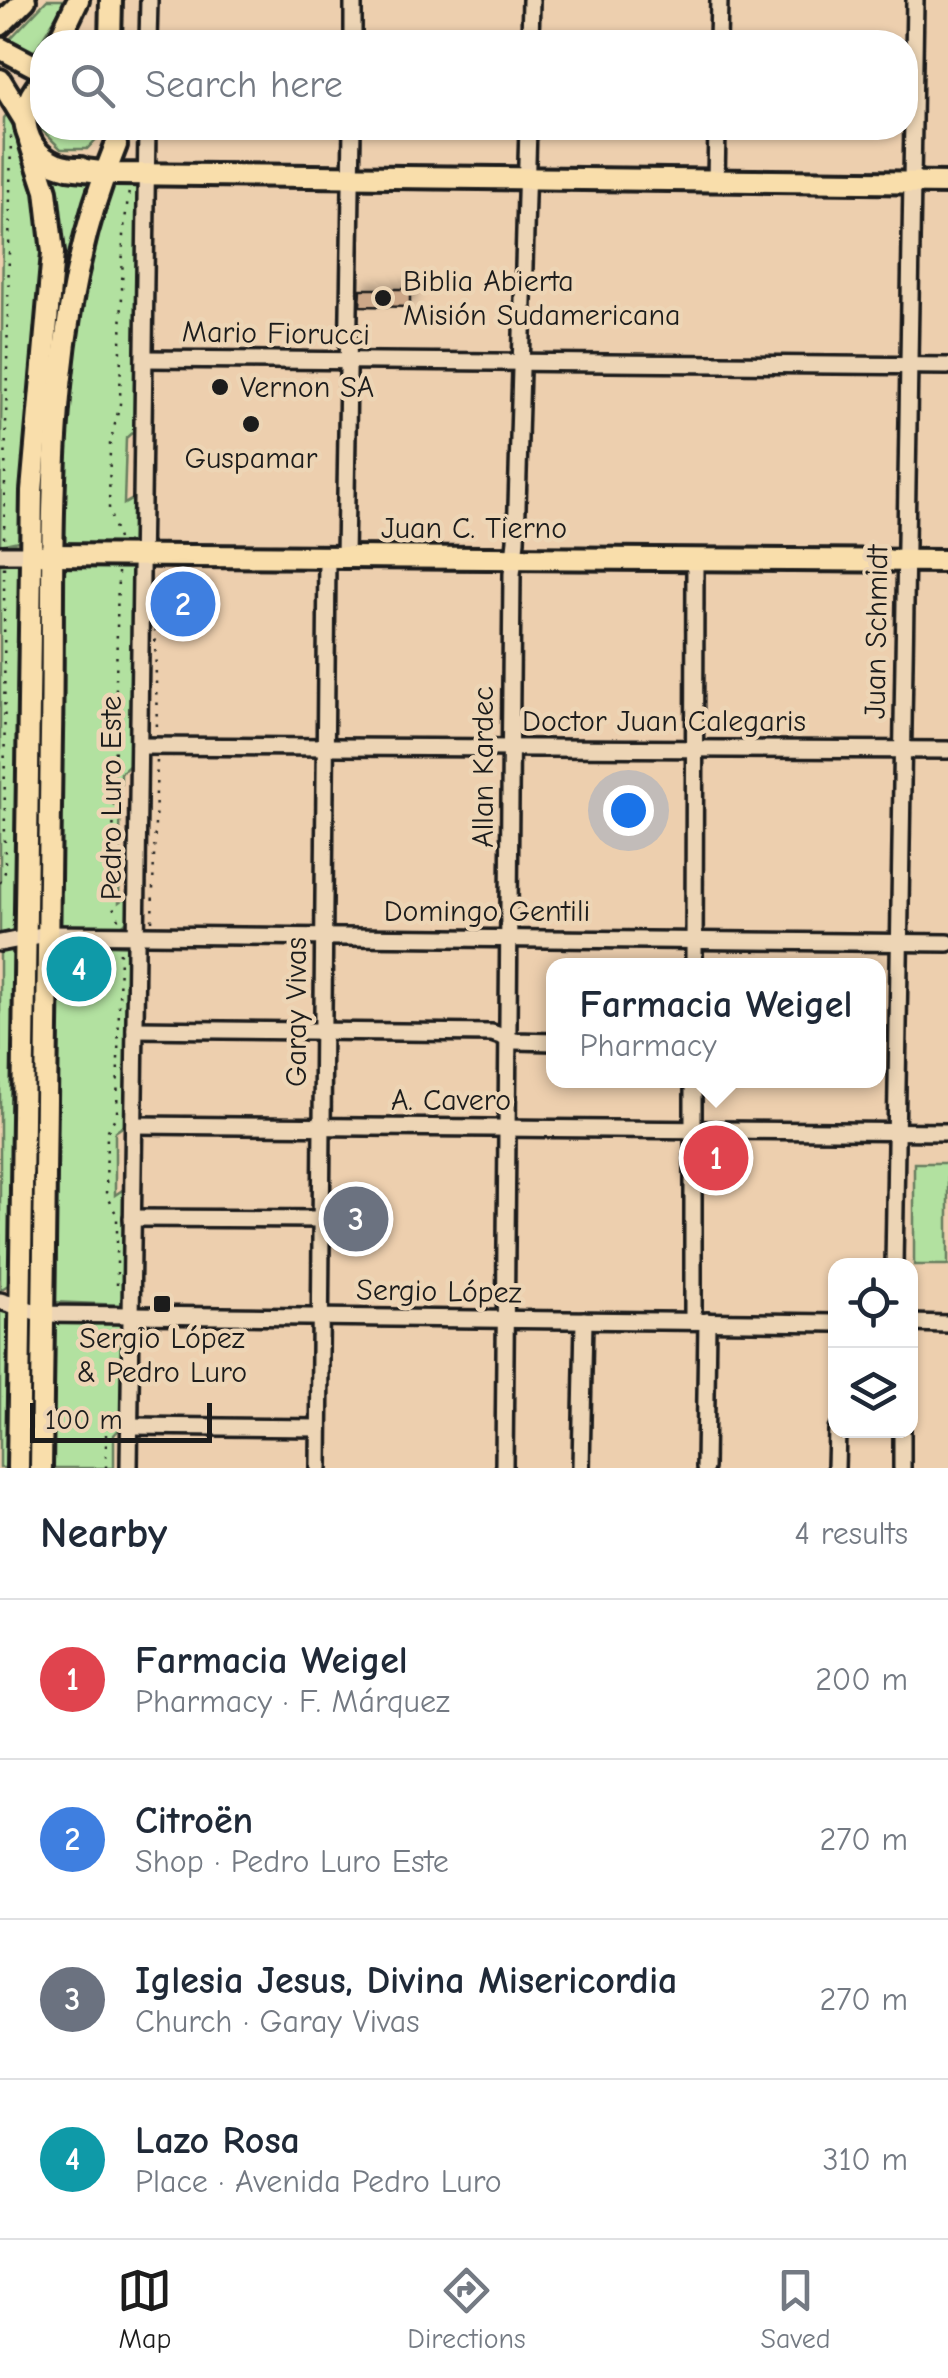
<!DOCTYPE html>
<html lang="en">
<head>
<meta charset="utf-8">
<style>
  body { margin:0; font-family:"Comic Neue",sans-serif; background:#f6f6f7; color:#1f2937 }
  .controls { position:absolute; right:30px; bottom:30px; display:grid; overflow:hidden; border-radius:20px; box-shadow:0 2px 8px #0004 }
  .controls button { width:90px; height:90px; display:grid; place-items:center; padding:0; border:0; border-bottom:2px solid #e0e1e3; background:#fff; color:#1f2937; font:50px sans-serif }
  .scale { position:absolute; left:30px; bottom:25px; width:182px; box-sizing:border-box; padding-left:10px; border:5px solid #1c1c1c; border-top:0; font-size:28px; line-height:35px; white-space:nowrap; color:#1c1c1c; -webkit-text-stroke:8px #edd5b5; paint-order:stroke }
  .you { position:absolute; left:628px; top:810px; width:35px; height:35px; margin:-25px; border:8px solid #fff; border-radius:50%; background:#1a73e8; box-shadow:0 0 0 15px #1a73e833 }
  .badge { display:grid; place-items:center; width:65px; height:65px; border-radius:50%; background:#1c1c1c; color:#fff; font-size:32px; font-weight:700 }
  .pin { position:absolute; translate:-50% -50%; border:5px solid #fff; box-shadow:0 2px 10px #0006 }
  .popup { position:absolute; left:546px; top:958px; width:340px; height:130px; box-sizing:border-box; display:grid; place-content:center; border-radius:20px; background:#fff; filter:drop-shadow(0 2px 8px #0005); font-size:32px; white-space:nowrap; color:#747a83 }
  .popup b { font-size:38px; color:#1f2937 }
  .popup::after { content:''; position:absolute; left:50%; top:100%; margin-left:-20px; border:20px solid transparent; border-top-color:#fff }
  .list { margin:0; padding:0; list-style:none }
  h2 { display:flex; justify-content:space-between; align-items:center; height:130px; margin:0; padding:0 40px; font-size:42px }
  h2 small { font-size:32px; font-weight:400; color:#747a83 }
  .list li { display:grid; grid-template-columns:65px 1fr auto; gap:30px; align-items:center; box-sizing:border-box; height:160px; padding:0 40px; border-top:2px solid #e0e1e3 }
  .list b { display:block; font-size:38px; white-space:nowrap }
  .list p { margin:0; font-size:32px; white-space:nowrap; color:#747a83 }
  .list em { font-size:32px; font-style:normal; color:#747a83 }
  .icon { flex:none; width:55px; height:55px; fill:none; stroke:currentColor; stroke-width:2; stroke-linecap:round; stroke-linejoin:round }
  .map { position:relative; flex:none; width:948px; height:1468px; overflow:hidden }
  .search { position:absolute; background:#fff; box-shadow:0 2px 8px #0004; left:30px; right:30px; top:30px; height:110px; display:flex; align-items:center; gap:25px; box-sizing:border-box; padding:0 35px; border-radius:40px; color:#747a83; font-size:38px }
  .sheet { height:770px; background:#fff }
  nav { display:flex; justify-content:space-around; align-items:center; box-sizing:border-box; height:140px; border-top:2px solid #e0e1e3; background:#fff; font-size:28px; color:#747a83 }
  nav a { display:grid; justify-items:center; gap:5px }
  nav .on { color:#1c1c1c }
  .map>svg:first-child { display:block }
  .green { fill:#b2e1a0; stroke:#677e5e; stroke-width:2.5 }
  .building { fill:#cca788; stroke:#1c1c1c; stroke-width:2.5; filter:url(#shadow) }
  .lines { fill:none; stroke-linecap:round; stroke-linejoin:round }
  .minor-casing { stroke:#1c1c1c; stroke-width:22 }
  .major-casing { stroke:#1c1c1c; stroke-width:28 }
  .path { stroke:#1c1c1c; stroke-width:2.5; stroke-dasharray:2.5 8; stroke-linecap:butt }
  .minor { stroke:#edd5b5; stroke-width:15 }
  .major { stroke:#f9deab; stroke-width:20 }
  .poi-dot { fill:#1c1c1c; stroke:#edd5b5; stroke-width:4 }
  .labels { text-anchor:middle; stroke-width:9; stroke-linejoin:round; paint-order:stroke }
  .poi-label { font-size:30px; fill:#1c1c1c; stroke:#edd5b5; text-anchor:start }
  .street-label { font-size:30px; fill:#1c1c1c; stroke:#edd5b5 }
</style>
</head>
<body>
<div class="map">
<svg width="948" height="1468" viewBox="0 0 948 1468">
  <defs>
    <filter id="shadow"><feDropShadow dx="6" dy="-6" stdDeviation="5" flood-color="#0004"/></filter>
  </defs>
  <rect width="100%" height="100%" fill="#edcfae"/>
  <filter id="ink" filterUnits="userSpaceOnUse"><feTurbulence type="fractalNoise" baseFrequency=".01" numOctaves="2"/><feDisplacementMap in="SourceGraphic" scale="20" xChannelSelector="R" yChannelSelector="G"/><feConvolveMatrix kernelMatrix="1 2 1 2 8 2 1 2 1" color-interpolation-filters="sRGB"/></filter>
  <g filter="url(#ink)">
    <g class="green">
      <polygon points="47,0 66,0 33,54 9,40"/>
      <polygon points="42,106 42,128 105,130 87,149 61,149 42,130"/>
      <polygon points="8,113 29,157 46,232 23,540 0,545 4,118"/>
      <polygon points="53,173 92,181 69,266 47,545 39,545 50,174"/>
      <polygon points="109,183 138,184 139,188 135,430 126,438 124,504 133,499 132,547 70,546 61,540 61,460 82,270"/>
      <polygon points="21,563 17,929 0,934 0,564"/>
      <polygon points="60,565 131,565 134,572 132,763 121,773 119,902 130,894 130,918 122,926 55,925"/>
      <polygon points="64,943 130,946 128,1123 115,1132 115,1195 127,1187 123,1305 52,1302 58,945"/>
      <polygon points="7,949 17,955 13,1282 0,1290 0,950"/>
      <rect x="914" y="1163" width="34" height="102"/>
      <polygon points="0,1310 12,1315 12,1468 0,1468"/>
      <polygon points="49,1323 115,1322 124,1327 124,1424 114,1435 114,1468 46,1468"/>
    </g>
    <g class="building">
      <polygon points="361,289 410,289 410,307 360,306"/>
      <polygon points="161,587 205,587 205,621 162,621"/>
    </g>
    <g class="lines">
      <g class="minor-casing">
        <g id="minor">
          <polyline points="148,42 149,0"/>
          <polyline points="353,42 353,0"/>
          <polyline points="530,42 531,0"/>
          <polyline points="718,42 719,0"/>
          <polyline points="716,181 717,128"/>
          <polyline points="144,359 948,366"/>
          <polyline points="0,554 31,554"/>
          <polyline points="345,557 352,128"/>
          <polyline points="139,746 948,750"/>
          <polyline points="0,943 47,934 948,943"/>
          <polyline points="694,966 695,559"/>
          <polyline points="135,1029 492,1033 515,1041 554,1042"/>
          <polyline points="134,1125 948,1132"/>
          <polyline points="132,1218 321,1219"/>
          <polyline points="894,1266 915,0"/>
          <polyline points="0,1301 43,1314 836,1323"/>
          <polyline points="693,1321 693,1080"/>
          <polyline points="910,1323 948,1324"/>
          <polyline points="130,1426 319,1428"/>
          <polyline points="129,1468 147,128"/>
          <polyline points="319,1468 327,557"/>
          <polyline points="504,1468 512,574 516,541 528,128"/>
          <polyline points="581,1468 584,1320"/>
          <polyline points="705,1468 707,1321"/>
          <polyline points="836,1468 837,1430"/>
          <polyline points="902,1468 902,1430"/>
        </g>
      </g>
      <g class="major-casing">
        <g id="major">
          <polyline points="0,25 25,0"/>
          <polyline points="58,42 78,0"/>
          <polyline points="110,42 111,0"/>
          <polyline points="0,48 42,70"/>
          <polyline points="0,80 24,119"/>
          <path d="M 42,81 C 7,116 31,171 81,168"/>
          <polyline points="68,168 117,174 948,183"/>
          <polyline points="45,555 948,561"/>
          <polyline points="18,1468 32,491 53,253 46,191 30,142"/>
          <path d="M 41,1468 C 44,1223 47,979 51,735 C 55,538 39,330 116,145"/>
        </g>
      </g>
      <g class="path">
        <polyline points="4,538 11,136"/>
        <polyline points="118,539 109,510 110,444 120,404 123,235 129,191"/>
        <polyline points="118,572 112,905 120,921"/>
        <polyline points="155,629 157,731"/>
        <polyline points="0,883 5,872 4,566"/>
        <polyline points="152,921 157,759"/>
        <polyline points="117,1285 117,1215 106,1196 107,1132 117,1114 120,949"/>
        <polyline points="106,1468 106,1434 115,1422"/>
      </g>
      <use href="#minor" class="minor"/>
      <use href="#major" class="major"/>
    </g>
  </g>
  <g class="poi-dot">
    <circle cx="383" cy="298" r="10"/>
    <circle cx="220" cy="387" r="10"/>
    <circle cx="251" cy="424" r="10"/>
    <rect x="152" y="1294" width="20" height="20" rx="5"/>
  </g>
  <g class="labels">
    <g class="poi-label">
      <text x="403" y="291">Biblia Abierta<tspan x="403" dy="34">Misión Sudamericana</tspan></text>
      <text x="240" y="397">Vernon SA</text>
      <text x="251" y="468" text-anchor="middle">Guspamar</text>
      <text x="162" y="1348" text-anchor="middle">Sergio López<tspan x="162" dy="34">&amp; Pedro Luro</tspan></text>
    </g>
    <g class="street-label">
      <text transform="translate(276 333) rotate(1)" y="10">Mario Fiorucci</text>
      <text x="474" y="538">Juan C. Tierno</text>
      <text transform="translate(876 632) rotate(-89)" y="10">Juan Schmidt</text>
      <text x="664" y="731">Doctor Juan Calegaris</text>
      <text transform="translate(483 767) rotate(-90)" y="10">Allan Kardec</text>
      <text transform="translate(111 798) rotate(-90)" y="10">Pedro Luro Este</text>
      <text x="487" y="921">Domingo Gentili</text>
      <text transform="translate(296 1012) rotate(-90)" y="10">Garay Vivas</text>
      <text x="451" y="1110">A. Cavero</text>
      <text transform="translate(439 1291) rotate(1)" y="10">Sergio López</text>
    </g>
  </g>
</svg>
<div class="controls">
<button><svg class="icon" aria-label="locate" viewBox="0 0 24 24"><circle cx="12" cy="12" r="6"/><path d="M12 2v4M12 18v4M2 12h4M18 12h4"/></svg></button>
<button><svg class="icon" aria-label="layers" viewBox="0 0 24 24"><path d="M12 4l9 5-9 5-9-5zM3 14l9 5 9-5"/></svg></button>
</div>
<div class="scale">100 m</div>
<div class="you"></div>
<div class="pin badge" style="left:716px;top:1158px;background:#e0444e">1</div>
<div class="popup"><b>Farmacia Weigel</b>Pharmacy</div>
<div class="pin badge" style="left:183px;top:604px;background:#3f7fe0">2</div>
<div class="pin badge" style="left:356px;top:1219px;background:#6b7280">3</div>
<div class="pin badge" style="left:79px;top:969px;background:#0f9aa8">4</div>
<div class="search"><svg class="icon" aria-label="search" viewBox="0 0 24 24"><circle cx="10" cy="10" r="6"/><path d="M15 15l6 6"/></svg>Search here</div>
</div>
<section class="sheet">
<h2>Nearby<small>4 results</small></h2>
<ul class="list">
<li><span class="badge" style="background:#e0444e">1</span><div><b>Farmacia Weigel</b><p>Pharmacy · F. Márquez</p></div><em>200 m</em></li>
<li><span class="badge" style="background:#3f7fe0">2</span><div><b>Citroën</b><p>Shop · Pedro Luro Este</p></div><em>270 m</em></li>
<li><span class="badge" style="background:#6b7280">3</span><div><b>Iglesia Jesus, Divina Misericordia</b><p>Church · Garay Vivas</p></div><em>270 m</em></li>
<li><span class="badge" style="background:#0f9aa8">4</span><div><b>Lazo Rosa</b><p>Place · Avenida Pedro Luro</p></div><em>310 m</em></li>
</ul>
</section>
<nav>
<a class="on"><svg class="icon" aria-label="map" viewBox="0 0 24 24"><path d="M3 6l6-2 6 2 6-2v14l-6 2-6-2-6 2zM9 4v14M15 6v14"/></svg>Map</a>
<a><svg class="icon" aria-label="directions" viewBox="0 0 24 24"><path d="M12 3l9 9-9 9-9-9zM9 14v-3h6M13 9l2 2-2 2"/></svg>Directions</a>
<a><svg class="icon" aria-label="saved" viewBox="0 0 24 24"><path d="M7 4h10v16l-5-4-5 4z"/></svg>Saved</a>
</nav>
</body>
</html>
